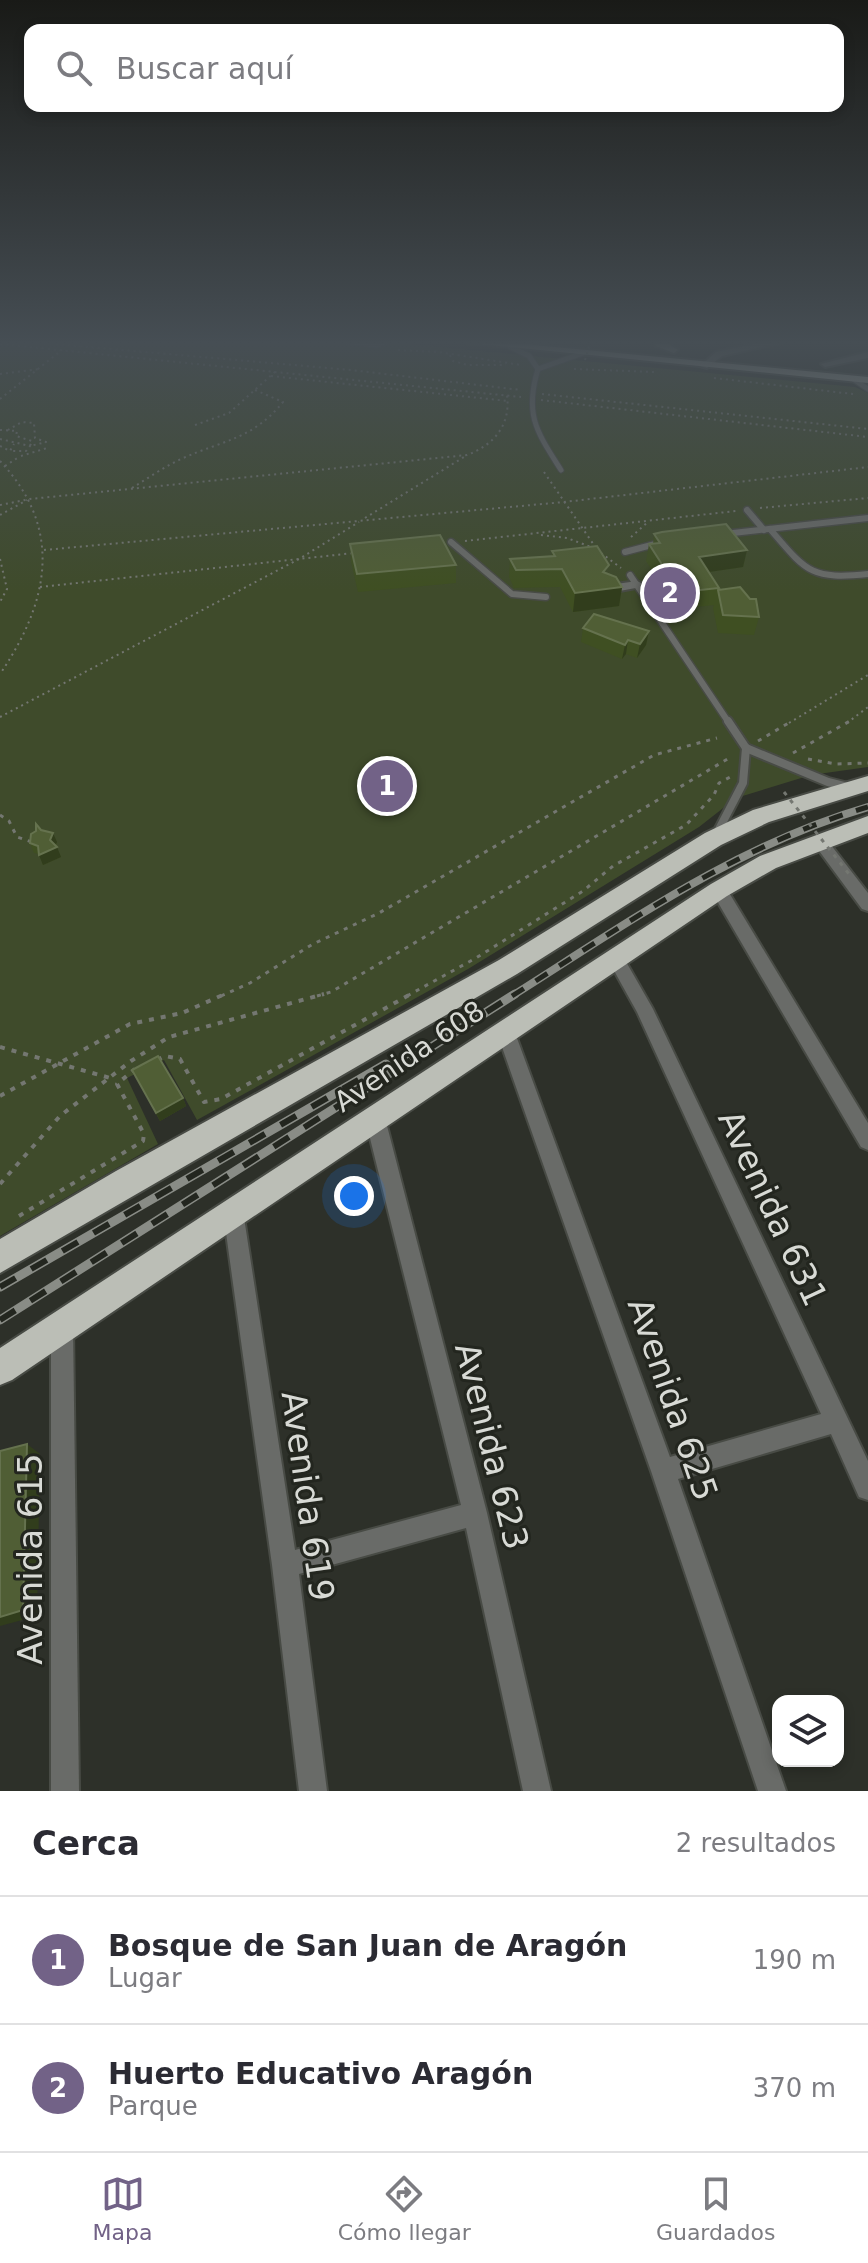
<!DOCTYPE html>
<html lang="es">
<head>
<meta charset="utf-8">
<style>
  body { margin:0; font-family:"DejaVu Sans",sans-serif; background:#f2f2f3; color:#2b2b33 }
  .controls { position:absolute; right:24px; bottom:24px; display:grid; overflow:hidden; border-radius:16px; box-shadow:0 4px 12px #0003 }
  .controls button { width:72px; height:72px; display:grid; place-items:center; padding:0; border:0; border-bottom:2px solid #e1e1e2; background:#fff; color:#2b2b33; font:40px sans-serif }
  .you { position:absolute; left:354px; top:1196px; width:28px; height:28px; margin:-20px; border:6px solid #fff; border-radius:50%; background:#1a73e8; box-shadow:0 0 0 12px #1a73e833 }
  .badge { display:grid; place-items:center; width:52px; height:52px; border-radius:50%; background:#726287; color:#fff; font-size:26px; font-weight:700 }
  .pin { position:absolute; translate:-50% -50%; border:4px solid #fff; box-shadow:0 2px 8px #0006 }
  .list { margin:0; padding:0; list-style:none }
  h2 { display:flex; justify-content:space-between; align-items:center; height:104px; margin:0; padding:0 32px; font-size:34px }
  h2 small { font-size:26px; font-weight:400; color:#7c7c81 }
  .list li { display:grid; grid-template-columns:52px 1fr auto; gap:24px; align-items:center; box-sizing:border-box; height:128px; padding:0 32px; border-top:2px solid #e1e1e2 }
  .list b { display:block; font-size:30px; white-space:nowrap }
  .list p { margin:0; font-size:26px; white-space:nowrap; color:#7c7c81 }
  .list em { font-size:26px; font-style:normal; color:#7c7c81 }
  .icon { flex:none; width:44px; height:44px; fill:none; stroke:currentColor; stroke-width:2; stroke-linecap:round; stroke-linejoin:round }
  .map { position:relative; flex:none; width:868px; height:1791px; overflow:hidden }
  .search { position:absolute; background:#fff; box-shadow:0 4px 12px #0003; left:24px; right:24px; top:24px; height:88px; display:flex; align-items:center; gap:20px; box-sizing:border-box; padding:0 28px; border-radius:16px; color:#7c7c81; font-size:30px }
  .sheet { height:360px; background:#fff }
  nav { display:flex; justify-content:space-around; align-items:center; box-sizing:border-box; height:112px; border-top:2px solid #e1e1e2; background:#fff; font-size:22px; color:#7c7c81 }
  nav a { display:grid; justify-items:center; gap:4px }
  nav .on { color:#726287 }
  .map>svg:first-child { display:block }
  .green { fill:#3f4b2b }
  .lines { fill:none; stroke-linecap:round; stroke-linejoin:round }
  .lane-far2-casing { stroke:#484b45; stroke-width:7 }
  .lane-far1-casing { stroke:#484b45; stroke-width:9 }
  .lane-casing { stroke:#484b45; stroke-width:12 }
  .street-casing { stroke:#484b45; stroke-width:4 }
  .secondary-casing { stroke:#484b45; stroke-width:4 }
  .primary-casing { stroke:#484b45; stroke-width:4 }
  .highway-casing { stroke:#484b45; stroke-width:4 }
  .path-far2 { stroke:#747771; stroke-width:2; stroke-dasharray:2 4; stroke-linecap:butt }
  .path-far1 { stroke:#747771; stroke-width:3; stroke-dasharray:4 6; stroke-linecap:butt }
  .path { stroke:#747771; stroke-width:4; stroke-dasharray:5 7; stroke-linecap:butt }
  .lane-far2 { stroke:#696b68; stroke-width:5 }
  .lane-far1 { stroke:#696b68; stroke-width:6 }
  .lane { stroke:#696b68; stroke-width:8 }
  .street { fill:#696b68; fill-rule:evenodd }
  .secondary { fill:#8a8d87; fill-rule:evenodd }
  .primary { fill:#a4a7a0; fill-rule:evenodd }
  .highway { fill:#bbbeb6; fill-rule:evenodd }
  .rail-far1-casing { stroke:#898c86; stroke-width:8 }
  .rail-casing { stroke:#898c86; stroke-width:9 }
  .rail-far1 { stroke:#23261f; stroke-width:5; stroke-dasharray:14; stroke-linecap:butt }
  .rail { stroke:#23261f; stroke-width:6; stroke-dasharray:18; stroke-linecap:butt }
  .path-bridge-far1 { stroke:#747771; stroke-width:2; stroke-dasharray:2 4; stroke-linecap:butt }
  .path-bridge { stroke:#747771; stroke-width:3; stroke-dasharray:4 6; stroke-linecap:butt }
  .wall { fill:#3f4f22 }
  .shaded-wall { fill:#313d1c }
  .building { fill:#505e35; stroke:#65724e; stroke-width:2 }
  .labels { text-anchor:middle; stroke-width:6; stroke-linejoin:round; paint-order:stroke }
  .street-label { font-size:28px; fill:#d8dad5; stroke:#23261f }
  .near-street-label { font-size:34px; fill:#d8dad5; stroke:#23261f }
</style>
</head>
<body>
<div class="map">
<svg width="868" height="1791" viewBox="0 0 868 1791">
  <rect width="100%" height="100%" fill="#2d3029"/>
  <polygon class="green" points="0,340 330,340 377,347 397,343 855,387 868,393 868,767 811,775 736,798 699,827 468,969 197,1120 164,1060 127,1078 158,1144 0,1236"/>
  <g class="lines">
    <g class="lane-far2-casing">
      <g id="lane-far2">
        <polyline points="335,340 377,345 391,340"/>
        <polyline points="509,346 529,356 538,369"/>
        <polyline points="853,379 868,389"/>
        <path d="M 561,470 C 537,432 524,415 538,369 L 583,353"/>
      </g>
    </g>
    <g class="lane-far1-casing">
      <g id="lane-far1">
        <polyline points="747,510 764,530"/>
        <path d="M 770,529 C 806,571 810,580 868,574"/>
        <polyline points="724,534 868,518"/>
        <polyline points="451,542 512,594 546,597"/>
        <polyline points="625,552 663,542"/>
        <polyline points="630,575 729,723"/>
      </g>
    </g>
    <g class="lane-casing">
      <g id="lane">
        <polyline points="728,721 746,748 828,782 848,787"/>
        <polyline points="717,833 743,783 746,748"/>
      </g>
    </g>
    <g class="street-casing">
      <g id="street">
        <polygon points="774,340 792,340 722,356 707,368 700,366 716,352"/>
        <polygon points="868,352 868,358 825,367 821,364"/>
        <polygon points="637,581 641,583 641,587 609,593 603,589 609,585"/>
        <polygon points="819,835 824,836 868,893 868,911 862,909 814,844 811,840"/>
        <polygon points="719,884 725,886 868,1123 868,1150 861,1147 713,894 711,890"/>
        <polygon points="615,951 621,953 653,1009 868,1461 868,1500 859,1497 831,1434 678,1479 786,1791 758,1791 651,1471 496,1030 499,1025 505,1022 511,1025 514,1030 670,1457 821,1414 637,1012 607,958 609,953"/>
        <polygon points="375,1109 382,1112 385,1118 487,1513 551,1791 523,1791 466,1528 299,1574 327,1791 299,1791 272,1565 223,1211 226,1204 233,1201 240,1204 243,1211 295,1550 461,1505 365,1118 368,1112"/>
        <polygon points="62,1315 70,1318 73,1326 79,1791 51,1791 51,1326 54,1318"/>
      </g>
    </g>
    <g class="secondary-casing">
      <polygon id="secondary" points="654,340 662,340 678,350 674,353 656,346"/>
    </g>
    <g class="primary-casing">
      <polygon id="primary" points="441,340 482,340 868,377 868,383"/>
    </g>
    <g class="highway-casing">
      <g id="highway">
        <polygon points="868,776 868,791 769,822 721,845 517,974 0,1273 0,1239 116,1171 499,960 705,833 753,810"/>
        <polygon points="868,816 868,833 776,868 727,896 12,1380 0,1385 0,1348 711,884 760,856"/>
      </g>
    </g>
    <g class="path-far2">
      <polyline points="8,340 351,370 521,390"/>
      <polyline points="0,344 521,397"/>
      <polyline points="398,350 439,352 521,365"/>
      <polyline points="450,355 453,361 468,365 506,365"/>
      <polyline points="574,369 654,372"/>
      <polyline points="0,374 40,369"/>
      <polyline points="271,376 508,401"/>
      <polyline points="714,378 853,394"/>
      <polyline points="542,394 868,429"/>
      <polyline points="0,399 62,350"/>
      <polyline points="541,400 868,437"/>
      <polyline points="195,425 229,413 276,371"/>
      <polyline points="0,430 17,431 16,436 32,441 30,446 46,442 35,438 34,423 22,422 8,430"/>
      <polyline points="0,439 30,446 26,451 10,451 14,444"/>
      <polyline points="0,446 10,451"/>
      <polyline points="21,456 47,448"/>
      <path d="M 0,461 C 64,529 49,602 0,674"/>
      <polyline points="5,466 19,457"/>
      <polyline points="544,472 596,548"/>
      <path d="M 132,488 C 148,478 164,467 181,459 C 223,440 252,440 283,402 L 255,390"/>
      <path d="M 0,505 L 30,499 L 467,455 C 494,445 511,425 507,395"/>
      <polyline points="760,508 868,498"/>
      <polyline points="0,515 27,500"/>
      <polyline points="365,518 464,457"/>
      <polyline points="541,535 567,538 591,547"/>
      <polyline points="631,537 649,521"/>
      <polyline points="465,541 736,511"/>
      <polyline points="44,550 564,502 868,467"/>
      <polyline points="601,553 621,568"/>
      <polyline points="0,559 7,589 0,602"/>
      <polyline points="40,587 354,553"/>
      <polyline points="0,717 299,559 359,522"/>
      <polyline points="789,723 868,675"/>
      <polyline points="847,723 868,707"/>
    </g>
    <g class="path-far1">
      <polyline points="758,741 792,721"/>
      <polyline points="793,753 850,721"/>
      <polyline points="808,759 836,764 868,763"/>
      <polyline points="0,815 9,821 17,837 32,842"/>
      <polyline points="221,996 250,983 313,944 379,913 654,755 717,738"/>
      <polyline points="317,996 331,992 731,757"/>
      <polyline points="407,996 476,958 583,891 613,866 686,825 714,795 719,783 732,776"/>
    </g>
    <g class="path">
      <polyline points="0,1047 110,1078"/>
      <polyline points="157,1060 165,1056 180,1059 204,1102 221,1099 411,994"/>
      <polyline points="0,1096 130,1024 182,1013 225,994"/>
      <polyline points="0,1184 60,1116 131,1061 169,1037 324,994"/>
      <polyline points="19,1216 143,1141 144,1134 117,1084 135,1069"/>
    </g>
    <use href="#lane-far2" class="lane-far2"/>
    <use href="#lane-far1" class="lane-far1"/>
    <use href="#lane" class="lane"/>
    <use href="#street" class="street"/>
    <use href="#secondary" class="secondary"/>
    <use href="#primary" class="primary"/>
    <use href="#highway" class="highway"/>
    <g class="rail-far1-casing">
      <path id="rail-far1" d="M 512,996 C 626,924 737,845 868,807"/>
    </g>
    <g class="rail-casing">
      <g id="rail">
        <polyline points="0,1287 386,1064"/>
        <polyline points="0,1320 515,994"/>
      </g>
    </g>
    <use href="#rail-far1" class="rail-far1"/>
    <use href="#rail" class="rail"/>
    <polyline class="path-bridge-far1" points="585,360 591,340"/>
    <polyline class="path-bridge" points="784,792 849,874"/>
  </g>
  <g class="wall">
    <polygon points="654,534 747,550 743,567 708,572 719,588 718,590 759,617 754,635 718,633 713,608 714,605 687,608 671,582 660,583 646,561 649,544 653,544"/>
    <polygon points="350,544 456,565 456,583 358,592 351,562"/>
    <polygon points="552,551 607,574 622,587 619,606 573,612 560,587 514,588 509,577 510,559 552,556"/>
    <polygon points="583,628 649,631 646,645 637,658 626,654 622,659 581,642"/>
    <polygon points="41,830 57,842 56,846 61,857 43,865 39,854 34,853 30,843"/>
    <polygon points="132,1070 183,1098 186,1106 160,1121"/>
  </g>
  <g class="shaded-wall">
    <polygon points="747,550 743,567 695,574 699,557"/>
    <polygon points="675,564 671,582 660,583 663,566"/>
    <polygon points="622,587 619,606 573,612 575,593"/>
    <polygon points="649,631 646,645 637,658 640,644"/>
    <polygon points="628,640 626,654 622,659 625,645"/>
    <polygon points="53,833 57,842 54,848 57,847 61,857 43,865 39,855 50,840"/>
    <polygon points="183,1098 186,1106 160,1121 156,1113"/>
    <polygon points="27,1444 40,1454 37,1616 0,1626 0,1617"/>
  </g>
  <g class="building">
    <polygon points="726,524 747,550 699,557 719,588 691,591 675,564 663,566 649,544 660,543 654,534 662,532"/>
    <polygon points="440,535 456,565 357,574 350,544"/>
    <polygon points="597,546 609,565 603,572 616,577 622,587 575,593 562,569 516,570 510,559 555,556 552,551"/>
    <polygon points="740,587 750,599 756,599 759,617 723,615 718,590"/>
    <polygon points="594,614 649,631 640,644 628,640 625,645 583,628"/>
    <polygon points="36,824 41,830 53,833 50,840 57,847 39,855 38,846 30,843 31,834 36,831"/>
    <polygon points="158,1056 183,1098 156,1113 132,1070"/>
    <polygon points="27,1444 23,1610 0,1617 0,1451"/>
  </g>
  <linearGradient id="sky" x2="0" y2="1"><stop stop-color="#191a17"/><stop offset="0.58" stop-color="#464e54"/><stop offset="1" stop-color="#464e54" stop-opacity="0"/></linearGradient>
  <rect width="868" height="591" fill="url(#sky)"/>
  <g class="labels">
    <g class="street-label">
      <text transform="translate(409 1056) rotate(-34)" y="10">Avenida 608</text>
    </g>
    <g class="near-street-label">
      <text transform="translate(773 1208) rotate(65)" y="12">Avenida 631</text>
      <text transform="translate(673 1399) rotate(71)" y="12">Avenida 625</text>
      <text transform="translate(492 1446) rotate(76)" y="12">Avenida 623</text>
      <text transform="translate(308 1496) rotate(82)" y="12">Avenida 619</text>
      <text transform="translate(30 1559) rotate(-90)" y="12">Avenida 615</text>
    </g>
  </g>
</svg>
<div class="controls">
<button><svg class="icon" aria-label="layers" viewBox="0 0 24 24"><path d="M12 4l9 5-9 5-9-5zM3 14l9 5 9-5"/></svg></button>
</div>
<div class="you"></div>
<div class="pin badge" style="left:387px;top:786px">1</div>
<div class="pin badge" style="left:670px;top:593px">2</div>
<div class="search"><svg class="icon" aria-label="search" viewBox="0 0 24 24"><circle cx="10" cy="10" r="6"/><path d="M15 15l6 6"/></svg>Buscar aquí</div>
</div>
<section class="sheet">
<h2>Cerca<small>2 resultados</small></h2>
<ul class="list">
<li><span class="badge">1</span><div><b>Bosque de San Juan de Aragón</b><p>Lugar</p></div><em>190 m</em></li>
<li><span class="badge">2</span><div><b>Huerto Educativo Aragón</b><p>Parque</p></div><em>370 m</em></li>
</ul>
</section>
<nav>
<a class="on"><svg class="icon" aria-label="map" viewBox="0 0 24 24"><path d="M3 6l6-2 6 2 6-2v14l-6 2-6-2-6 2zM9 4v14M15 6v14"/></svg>Mapa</a>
<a><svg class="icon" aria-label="directions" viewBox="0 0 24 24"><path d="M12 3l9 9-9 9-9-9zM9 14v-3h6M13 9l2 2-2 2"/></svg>Cómo llegar</a>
<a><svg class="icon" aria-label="saved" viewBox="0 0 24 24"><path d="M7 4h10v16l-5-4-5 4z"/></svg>Guardados</a>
</nav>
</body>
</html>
